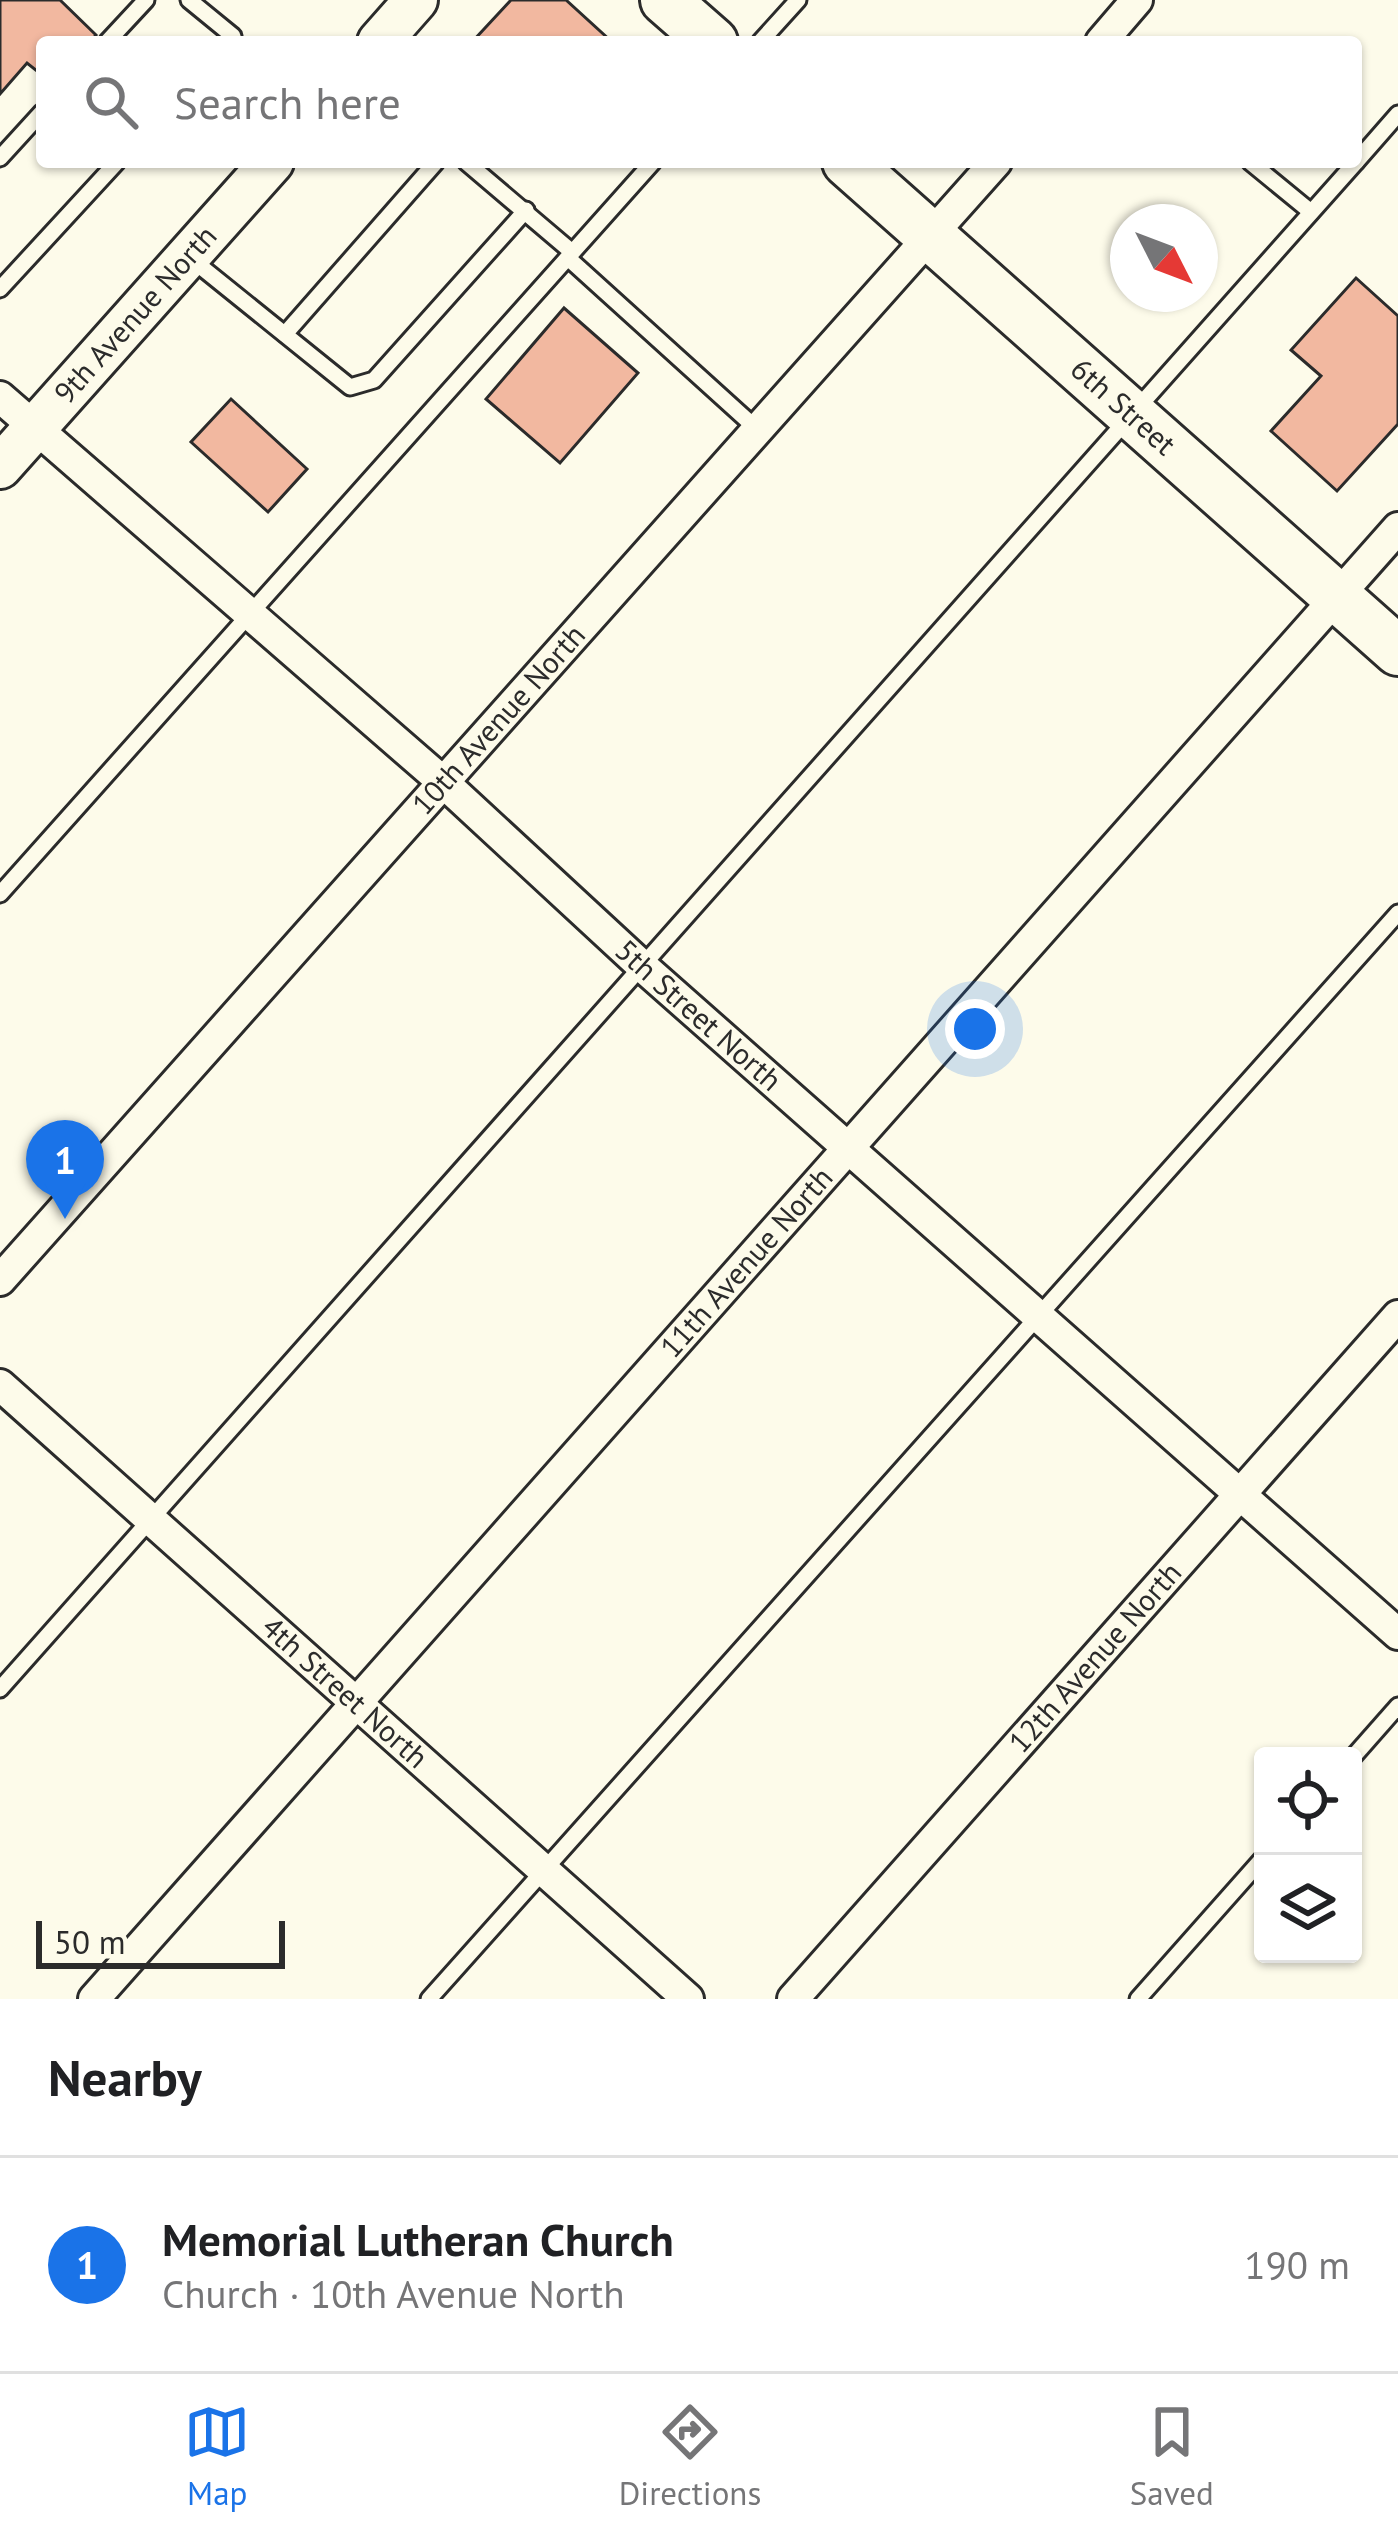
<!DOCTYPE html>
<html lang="en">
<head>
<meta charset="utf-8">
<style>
  body { margin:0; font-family:"PT Sans",sans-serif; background:#f6f6f6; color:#202124 }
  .controls { position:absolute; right:36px; bottom:36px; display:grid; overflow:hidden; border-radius:12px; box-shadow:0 3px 9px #0004 }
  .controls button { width:108px; height:108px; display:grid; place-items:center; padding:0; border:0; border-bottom:3px solid #e0e0e0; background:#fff; color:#202124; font:60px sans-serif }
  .compass { position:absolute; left:1110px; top:204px; width:108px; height:108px; border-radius:50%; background:#fff; box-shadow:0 3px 9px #0004; rotate:132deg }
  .scale { position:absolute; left:36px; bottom:30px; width:249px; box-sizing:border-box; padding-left:12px; border:6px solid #2b2b2b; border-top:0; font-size:33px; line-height:42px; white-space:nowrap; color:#2b2b2b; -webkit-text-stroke:9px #fdfbea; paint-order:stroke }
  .you { position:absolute; left:975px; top:1029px; width:42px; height:42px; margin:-30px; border:9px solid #fff; border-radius:50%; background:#1a73e8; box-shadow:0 0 0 18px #1a73e833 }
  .badge { display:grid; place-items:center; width:78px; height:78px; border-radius:50%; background:#1a73e8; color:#fff; font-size:39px; font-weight:700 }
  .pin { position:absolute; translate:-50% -99px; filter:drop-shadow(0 3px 6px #0008) }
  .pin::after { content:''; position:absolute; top:63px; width:42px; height:36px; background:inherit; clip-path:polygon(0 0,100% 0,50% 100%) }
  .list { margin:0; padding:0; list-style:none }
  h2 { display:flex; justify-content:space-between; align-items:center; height:156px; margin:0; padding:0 48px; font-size:51px }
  h2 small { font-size:39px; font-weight:400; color:#757577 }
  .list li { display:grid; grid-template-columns:78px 1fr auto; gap:36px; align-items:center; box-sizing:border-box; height:216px; padding:0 48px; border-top:3px solid #e0e0e0 }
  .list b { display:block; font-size:45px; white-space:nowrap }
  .list p { margin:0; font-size:39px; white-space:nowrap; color:#757577 }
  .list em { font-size:39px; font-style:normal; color:#757577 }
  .icon { flex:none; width:66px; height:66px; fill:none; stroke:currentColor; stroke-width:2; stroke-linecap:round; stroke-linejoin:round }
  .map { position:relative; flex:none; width:1398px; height:1999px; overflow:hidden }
  .search { position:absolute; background:#fff; box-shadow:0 3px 9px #0004; left:36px; right:36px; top:36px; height:132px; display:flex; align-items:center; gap:30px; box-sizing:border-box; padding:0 42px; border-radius:12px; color:#757577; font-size:45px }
  .sheet { height:372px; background:#fff }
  nav { display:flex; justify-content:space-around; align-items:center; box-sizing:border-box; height:168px; border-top:3px solid #e0e0e0; background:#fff; font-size:33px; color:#757577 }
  nav a { display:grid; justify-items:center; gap:6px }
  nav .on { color:#1a73e8 }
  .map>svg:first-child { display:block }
  .building { fill:#f2b8a0; stroke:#2b2b2b; stroke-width:3 }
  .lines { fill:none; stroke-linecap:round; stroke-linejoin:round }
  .lane-casing { stroke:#2b2b2b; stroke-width:21 }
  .street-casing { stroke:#2b2b2b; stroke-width:36 }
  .secondary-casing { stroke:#2b2b2b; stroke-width:48 }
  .primary-casing { stroke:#2b2b2b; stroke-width:54 }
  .lane { stroke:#fdfbea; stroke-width:15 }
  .street { stroke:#fdfbea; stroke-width:30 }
  .secondary { stroke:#fdfbea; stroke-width:42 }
  .primary { stroke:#fdfbea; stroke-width:48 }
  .labels { text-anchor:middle; stroke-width:9; stroke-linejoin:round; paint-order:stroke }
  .street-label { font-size:30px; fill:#2b2b2b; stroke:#fdfbea }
</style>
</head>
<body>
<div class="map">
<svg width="1398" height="1999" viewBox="0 0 1398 1999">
  <rect width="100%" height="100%" fill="#fdfbea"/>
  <g class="building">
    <polygon points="0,0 60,0 96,35 90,42 42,42 42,75 27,63 0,94"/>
    <polygon points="511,0 566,0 612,42 472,42"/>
    <polygon points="1356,278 1398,316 1398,424 1337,491 1271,431 1321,376 1291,350"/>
    <polygon points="564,308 638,373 560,463 486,399"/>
    <polygon points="231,399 307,469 268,512 191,442"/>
  </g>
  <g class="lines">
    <g class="lane-casing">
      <g id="lane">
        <polyline points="189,0 233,36 228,42"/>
        <polyline points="107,42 146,0"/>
        <polyline points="760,42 798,0"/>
        <polyline points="0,158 42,112"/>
        <polyline points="466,162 572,252"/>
        <polyline points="1250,162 1311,212"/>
        <polyline points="1356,162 1398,114"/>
        <polyline points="190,258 350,387 374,380 526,210"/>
        <polyline points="568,258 758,430"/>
        <polyline points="0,289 117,162"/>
        <polyline points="285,334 436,162"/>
        <polyline points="0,894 653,162"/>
        <polyline points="0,1689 1356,162"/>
        <polyline points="1353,1757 1398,1706"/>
        <polyline points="429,1999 1398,913"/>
        <polyline points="1138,1999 1263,1858"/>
      </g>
    </g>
    <g class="street-casing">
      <g id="street">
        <polyline points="1101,42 1137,0"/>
        <path id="s1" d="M 0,397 L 443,782 L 642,966 L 1398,1634"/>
        <path id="s2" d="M 0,1280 L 996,162"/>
        <path id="s3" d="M 0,1385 L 688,1999"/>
        <path id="s4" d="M 94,1999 L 1398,528"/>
        <path id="s5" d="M 793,1999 L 1398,1316"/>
      </g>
    </g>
    <g class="secondary-casing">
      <g id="secondary">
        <polyline points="379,42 416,0"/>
        <path id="s6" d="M 0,467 L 272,162"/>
      </g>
    </g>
    <g class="primary-casing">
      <g id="primary">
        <polyline points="665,0 713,42"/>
        <path id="s7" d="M 847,162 L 1398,651"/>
      </g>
    </g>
    <use href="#lane" class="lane"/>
    <use href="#street" class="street"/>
    <use href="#secondary" class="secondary"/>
    <use href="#primary" class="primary"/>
  </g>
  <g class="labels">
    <g class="street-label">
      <text dy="10" stroke="none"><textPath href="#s6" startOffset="204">9th Avenue North</textPath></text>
      <text dy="10" stroke="none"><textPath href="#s7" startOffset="369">6th Street</textPath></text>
      <text dy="10" stroke="none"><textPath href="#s2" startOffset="750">10th Avenue North</textPath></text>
      <text dy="10" stroke="none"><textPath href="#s1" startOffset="933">5th Street North</textPath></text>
      <text dy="10" stroke="none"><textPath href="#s4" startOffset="984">11th Avenue North</textPath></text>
      <text dy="10" stroke="none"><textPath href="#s5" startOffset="456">12th Avenue North</textPath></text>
      <text dy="10" stroke="none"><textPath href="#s3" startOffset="462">4th Street North</textPath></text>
    </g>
  </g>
</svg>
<div class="controls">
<button><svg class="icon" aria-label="locate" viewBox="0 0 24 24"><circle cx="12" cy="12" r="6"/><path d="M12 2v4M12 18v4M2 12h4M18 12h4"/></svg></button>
<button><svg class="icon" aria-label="layers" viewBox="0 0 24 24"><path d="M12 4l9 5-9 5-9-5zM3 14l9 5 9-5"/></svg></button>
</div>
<svg class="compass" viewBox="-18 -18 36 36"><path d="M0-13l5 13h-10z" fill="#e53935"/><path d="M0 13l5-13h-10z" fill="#757577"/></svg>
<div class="scale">50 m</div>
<div class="you"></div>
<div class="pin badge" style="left:65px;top:1219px">1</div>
<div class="search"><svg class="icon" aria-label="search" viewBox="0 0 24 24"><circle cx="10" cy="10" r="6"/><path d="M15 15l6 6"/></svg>Search here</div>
</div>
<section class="sheet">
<h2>Nearby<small></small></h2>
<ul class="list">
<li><span class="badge">1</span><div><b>Memorial Lutheran Church</b><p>Church · 10th Avenue North</p></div><em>190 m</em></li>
</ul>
</section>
<nav>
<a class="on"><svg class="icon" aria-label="map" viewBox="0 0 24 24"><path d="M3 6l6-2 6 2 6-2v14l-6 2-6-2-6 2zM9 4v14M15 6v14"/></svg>Map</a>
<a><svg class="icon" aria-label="directions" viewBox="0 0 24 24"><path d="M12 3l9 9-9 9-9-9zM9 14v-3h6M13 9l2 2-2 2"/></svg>Directions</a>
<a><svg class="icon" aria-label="saved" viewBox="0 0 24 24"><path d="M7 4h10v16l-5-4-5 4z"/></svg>Saved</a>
</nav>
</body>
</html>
